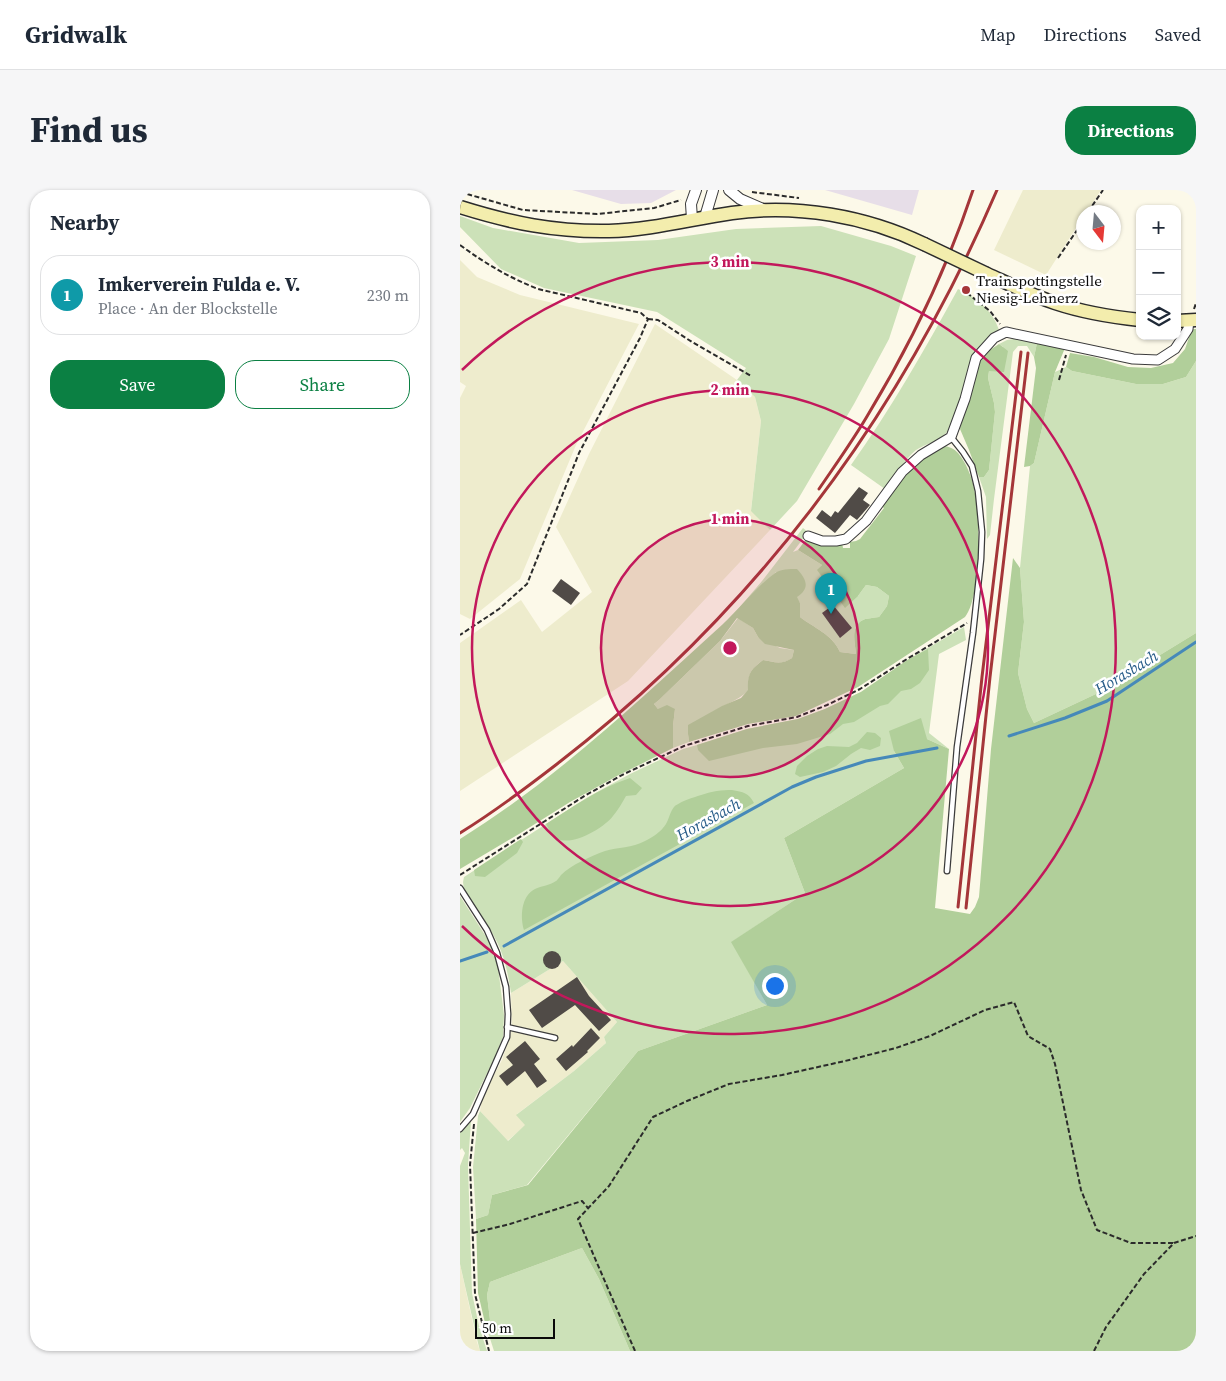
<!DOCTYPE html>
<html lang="en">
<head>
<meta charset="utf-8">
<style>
  body { margin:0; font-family:"Source Serif 4",serif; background:#f6f6f7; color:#1f2937 }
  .controls { position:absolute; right:15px; top:15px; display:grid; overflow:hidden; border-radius:10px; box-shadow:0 1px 4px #0004 }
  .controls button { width:45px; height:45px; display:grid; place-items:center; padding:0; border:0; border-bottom:1px solid #e0e1e3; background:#fff; color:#1f2937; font:25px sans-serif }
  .compass { position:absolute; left:616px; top:15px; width:45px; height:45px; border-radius:50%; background:#fff; box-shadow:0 1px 4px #0004; rotate:164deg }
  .scale { position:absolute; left:15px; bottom:12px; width:80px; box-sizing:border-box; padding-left:5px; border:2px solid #090909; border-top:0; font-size:14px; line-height:18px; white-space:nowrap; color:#090909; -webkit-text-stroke:4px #fff; paint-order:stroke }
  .you { position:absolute; left:314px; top:795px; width:18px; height:18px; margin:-12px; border:4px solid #fff; border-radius:50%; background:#1a73e8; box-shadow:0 0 0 8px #1a73e833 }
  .badge { display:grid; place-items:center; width:32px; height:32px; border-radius:50%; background:#0b8043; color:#fff; font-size:16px; font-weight:700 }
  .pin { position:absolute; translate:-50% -41px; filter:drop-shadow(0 1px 2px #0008) }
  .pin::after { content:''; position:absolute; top:26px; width:18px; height:15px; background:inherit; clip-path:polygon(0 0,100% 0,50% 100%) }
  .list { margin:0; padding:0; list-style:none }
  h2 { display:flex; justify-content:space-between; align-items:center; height:65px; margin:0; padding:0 20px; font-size:21px }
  h2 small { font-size:16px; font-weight:400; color:#747a83 }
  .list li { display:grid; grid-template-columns:32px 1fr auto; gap:15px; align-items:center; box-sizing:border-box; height:80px; margin:0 10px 10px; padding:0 10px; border:1px solid #e0e1e3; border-radius:20px }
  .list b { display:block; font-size:19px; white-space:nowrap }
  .list p { margin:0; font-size:16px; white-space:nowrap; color:#747a83 }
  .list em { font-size:16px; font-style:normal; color:#747a83 }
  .actions { display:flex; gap:10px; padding:15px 20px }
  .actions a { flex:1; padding:11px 0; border:1px solid #0b8043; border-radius:20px; text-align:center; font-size:18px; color:#0b8043 }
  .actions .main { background:#0b8043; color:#fff }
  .icon { flex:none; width:28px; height:28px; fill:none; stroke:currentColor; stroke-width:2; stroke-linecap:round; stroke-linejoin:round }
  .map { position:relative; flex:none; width:736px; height:1161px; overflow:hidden; border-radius:20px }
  header { display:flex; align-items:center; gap:30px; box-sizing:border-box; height:70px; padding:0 25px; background:#fff; border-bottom:1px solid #e0e1e3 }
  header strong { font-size:24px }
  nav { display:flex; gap:28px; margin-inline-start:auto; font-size:18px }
  .intro { display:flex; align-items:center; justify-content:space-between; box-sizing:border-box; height:120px; padding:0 30px }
  h1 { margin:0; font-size:35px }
  .button { padding:12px 22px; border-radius:20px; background:#0b8043; color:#fff; font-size:18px; font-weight:700 }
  main { display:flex; gap:30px; padding:0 30px }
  aside { flex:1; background:#fff; border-radius:20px; box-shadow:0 1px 4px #0004 }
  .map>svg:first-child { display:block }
  .industrial { fill:#e7dee8 }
  .farmland { fill:#eeeccd }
  .green { fill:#cce1b8 }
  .forest { fill:#b1cf9a }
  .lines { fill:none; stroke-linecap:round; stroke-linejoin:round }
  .stream { stroke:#4689b9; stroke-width:3 }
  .building { fill:#504b47 }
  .service-casing { stroke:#3c3c3c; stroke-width:7 }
  .minor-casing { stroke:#3c3c3c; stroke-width:11 }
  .tertiary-casing { stroke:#3c3c3c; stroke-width:12 }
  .secondary-casing { stroke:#2b2b2b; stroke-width:15 }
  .path { stroke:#2b2b2b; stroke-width:2; stroke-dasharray:5 2.5; stroke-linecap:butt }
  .service { stroke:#fff; stroke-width:4.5 }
  .minor { stroke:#fff; stroke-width:9 }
  .tertiary { stroke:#fff; stroke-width:10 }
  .secondary { stroke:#f3edad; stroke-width:12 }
  .rail { stroke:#a53639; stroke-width:3 }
  .secondary-bridge-casing { stroke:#2b2b2b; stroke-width:15; stroke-linecap:butt }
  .secondary-bridge { stroke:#f3edad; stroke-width:12 }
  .ring { fill:none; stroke:#c2185b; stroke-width:2.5 }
  .poi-dot { fill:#a53639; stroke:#fff; stroke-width:2 }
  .labels { text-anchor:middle; stroke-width:5; stroke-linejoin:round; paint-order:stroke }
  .poi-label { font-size:15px; fill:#090909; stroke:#fff; text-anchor:start }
  .water-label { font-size:16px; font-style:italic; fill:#265b88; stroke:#fff }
  .centre { fill:#c2185b; stroke:#fff; stroke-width:2.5 }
  .ring-label { font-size:15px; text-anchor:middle; font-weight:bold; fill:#c2185b; stroke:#fff; stroke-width:5; stroke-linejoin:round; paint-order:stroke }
</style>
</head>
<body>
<header>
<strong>Gridwalk</strong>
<nav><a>Map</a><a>Directions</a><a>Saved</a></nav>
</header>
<div class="intro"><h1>Find us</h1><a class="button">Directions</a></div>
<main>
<aside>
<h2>Nearby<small></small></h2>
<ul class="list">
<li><span class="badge" style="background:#0f9aa8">1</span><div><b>Imkerverein Fulda e. V.</b><p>Place · An der Blockstelle</p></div><em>230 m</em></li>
</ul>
<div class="actions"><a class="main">Save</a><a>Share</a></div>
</aside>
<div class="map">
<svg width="736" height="1161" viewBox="0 0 736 1161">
  <rect width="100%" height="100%" fill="#fcf9e9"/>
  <g class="industrial">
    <polygon points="112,0 216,0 191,13 161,14"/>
    <polygon points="365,0 459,0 452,25"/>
  </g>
  <g class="farmland">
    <polygon points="563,0 641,0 627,22 624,22 623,27 586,85 534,60"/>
    <polygon points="0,70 17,87 60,105 179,134 116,255 60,389 10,429 0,424 0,208 6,196 0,192"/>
    <polygon points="195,134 277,190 295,207 301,231 291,320 310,340 168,491 0,601 0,453 61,410 82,442 132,402 96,337 129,264"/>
    <polygon points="103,771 157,832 144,847 146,853 114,881 57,924 66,935 47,951 20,921 22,907 42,870 52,840 51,803"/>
    <polygon points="0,1074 17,1152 20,1161 0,1161"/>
  </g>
  <g class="green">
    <polygon points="0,26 33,38 119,53 198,50 276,39 361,36 431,56 456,66 429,149 394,214 337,311 310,340 291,321 301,231 295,207 277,190 286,178 197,122 84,98 41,79 0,37"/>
    <path d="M 498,99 C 516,107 533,121 539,140 C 532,152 520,151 514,168 C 505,190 502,225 486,243 C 478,252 465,254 456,260 C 444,270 434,287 425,299 L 391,275 C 431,219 465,159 498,99 Z"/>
    <polygon points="554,149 577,153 574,167 567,156 558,156 553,162 534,309 530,345 527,349 526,307 519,287 524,287 529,280 535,222 534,213 528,188 529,181 543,157 539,154 547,150"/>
    <polygon points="736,171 736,443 638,503 574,533 567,519 558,483 564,432 560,378 570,276 574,273 595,182 606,177 612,181 676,194 703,194 726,187"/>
    <path d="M 343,338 L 348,342 L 333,362 L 338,360 L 362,375 L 358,380 L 398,406 L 406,395 L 417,397 L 429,406 L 427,416 L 419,427 C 414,428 407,428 403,430 C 390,436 395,453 396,464 L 380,462 C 372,444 354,438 340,427 L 340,413 L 316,382 L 273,425 L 302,391 Z"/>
    <path d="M 278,428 L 293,438 L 298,447 L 320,458 L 334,460 L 332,468 C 323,475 314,472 303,470 C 291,479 287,484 289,500 C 277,512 262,515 248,525 C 241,530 234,537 228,544 L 229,552 L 213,558 L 213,536 L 215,519 L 198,519 L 194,514 L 199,510 L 260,451 Z"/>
    <path d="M 504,437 L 506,450 L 479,464 L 469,543 L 489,559 L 467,549 L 434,561 L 444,578 L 324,648 L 345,703 L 272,752 L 307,815 L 178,861 L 67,995 L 32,1005 L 28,1025 L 16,1029 L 13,977 L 18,926 L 20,921 L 48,951 L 65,935 L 56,925 L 114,881 L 146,853 L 144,847 L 157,832 L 103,771 L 51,803 C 49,789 46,774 41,761 C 32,739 17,719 4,700 L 3,692 L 4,687 L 128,607 L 170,584 L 223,559 L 237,555 L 287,539 L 338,529 L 365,519 L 401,502 L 449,469 Z"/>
    <polygon points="0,706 32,756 38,777 44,825 43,847 34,869 10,918 0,932"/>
    <polygon points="11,931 8,975 12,1103 19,1136 27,1161 20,1161 18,1153 0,1074 0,976 5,963 2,958 0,960 0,943"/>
    <polygon points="122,1058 139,1089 170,1161 34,1161 25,1133 30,1130 27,1105 30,1092"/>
  </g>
  <g class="forest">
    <polygon points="732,139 736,139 736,171 726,187 703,194 676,194 612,181 606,177 610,163 634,167 668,177 691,178 713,173 725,159"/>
    <polygon points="577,153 605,158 595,182 574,273 570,276 564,277 576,178 574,167"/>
    <polygon points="539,154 548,161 544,182 529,181 528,188 534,213 535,222 529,280 524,287 519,287 509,260 500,239 501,230 510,210 519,173 530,160"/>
    <path d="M 480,256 C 487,256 492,257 497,262 C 506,271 514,292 515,304 C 520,330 521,408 505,427 L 398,497 L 336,526 L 288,534 L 229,552 L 228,544 L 228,535 L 262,516 L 281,508 L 288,500 C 287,484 291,479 303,470 C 314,472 322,475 332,468 L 334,460 L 305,454 L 298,447 L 293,438 L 277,428 L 260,451 L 199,510 L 194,514 L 198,519 L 207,515 L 215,519 L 213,536 L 213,558 L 157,586 L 110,612 L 59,644 L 0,679 L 0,649 C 98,588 178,511 263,434 C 280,418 297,396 315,383 C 321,379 329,379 337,379 C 346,389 351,398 337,407 L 340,413 L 340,427 C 354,438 372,444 380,462 L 396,464 C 395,453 390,436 403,430 C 407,428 414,428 419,427 L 427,416 L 429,406 L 417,397 L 406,395 L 398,406 L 385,418 L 357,380 L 362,375 L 338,360 L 347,348 L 382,353 L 383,358 L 390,358 L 390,352 L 396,351 L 400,349 L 424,318 L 420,315 C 439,292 453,272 480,256 Z"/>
    <polygon points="553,368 560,378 564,432 558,483 567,519 574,533 638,503 736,443 736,1161 170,1161 139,1089 122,1058 30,1092 27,1105 30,1130 25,1133 18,1103 16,1029 28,1025 32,1005 68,995 178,861 307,815 271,752 345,703 324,648 444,578 434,561 429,541 461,528 467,549 489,559 475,718 510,724 515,717 519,707 531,559"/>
    <polygon points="468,459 469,480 460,493 451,499 441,501 428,514 420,516 394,532 383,534 370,544 337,554 303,558 249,571 238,560 237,555 287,539 338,529 365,519 401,502 449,469"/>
    <polygon points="407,542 415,543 421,548 420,556 410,560 401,558 391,564 376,576 363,582 340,587 335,584 337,576 347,566 358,559 367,556 389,557 397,553"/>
    <path d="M 170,588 L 182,598 L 176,605 L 166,606 C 162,613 158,620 153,626 C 144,638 113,656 98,649 C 92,647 89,639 86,634 C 113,617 139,598 170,588 Z"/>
    <path d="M 272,600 C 283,602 289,603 294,613 L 64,740 C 60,727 61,706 75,699 C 81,696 91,695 96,691 C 97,691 101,685 101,685 C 111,675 131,666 145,661 C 158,657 172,658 185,651 C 193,647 201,642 206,634 C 209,629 210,622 214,617 C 219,611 249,602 257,601 C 262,600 267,600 272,600 Z"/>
    <polygon points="61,649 63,652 57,663 25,687 15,686 14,680"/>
  </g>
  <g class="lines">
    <g class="stream">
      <polyline points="549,546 605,528 647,511 736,452"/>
      <polyline points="44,756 332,597 356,587 406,571 477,558"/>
      <polyline points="0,771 27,762"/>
    </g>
  </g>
  <g class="building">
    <polygon points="399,297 408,303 403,310 410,315 397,330 390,325 375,343 356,328 362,320 371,327 375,321 378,323"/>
    <polygon points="101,389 120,403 111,415 92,401"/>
    <polygon points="373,415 392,438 380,448 362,423"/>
    <circle cx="92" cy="770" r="9"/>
    <polygon points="117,787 129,806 151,830 139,841 115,815 82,838 69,820"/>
    <polygon points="131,838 140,848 127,861 128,862 106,881 96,869 112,855 113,857"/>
    <polygon points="65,851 80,869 74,874 87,891 77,898 65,881 47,896 39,886 53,875 46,867"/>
  </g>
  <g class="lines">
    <g class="service-casing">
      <g id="service">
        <polyline points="487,681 497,557 513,443 521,369 522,342 518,301 512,276 503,262 491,247"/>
        <polyline points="0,698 27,740 37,763 46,797 48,824 47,847 13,924 0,939"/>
        <polyline points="47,837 95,848"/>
      </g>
    </g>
    <g class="minor-casing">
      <polyline id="minor" points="348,346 362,351 376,351 386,349 406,331 442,282 461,265 491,247 505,209 516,168 534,148 546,142 673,169 698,170 715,159 728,139 729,131"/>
    </g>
    <g class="tertiary-casing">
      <g id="tertiary">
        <polyline points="269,0 280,9 305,20"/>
        <polyline points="245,27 253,0"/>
        <polyline points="232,29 231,14 236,0"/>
      </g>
    </g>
    <g class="secondary-casing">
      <g id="secondary">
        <path d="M 0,17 C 51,33 95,42 149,41 C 190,40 231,29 272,23 C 337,14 406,26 464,54"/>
        <path d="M 527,84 C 549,94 571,105 595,113 C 622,122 651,127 680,130"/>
        <polyline points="717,131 736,130"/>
      </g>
    </g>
    <g class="path">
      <polyline points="0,2 63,20 137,24 194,18 221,10"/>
      <polyline points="292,2 339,8"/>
      <polyline points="628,22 643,0"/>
      <path d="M 0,55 C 26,74 48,87 78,99 L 181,123 L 188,129 L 180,148 L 119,263 L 67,394 L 39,419 L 0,445"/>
      <polyline points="598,68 624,30"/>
      <polyline points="507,103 530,121 540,134"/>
      <polyline points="734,119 736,113"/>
      <polyline points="188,129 198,130 232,152 291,186"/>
      <polyline points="599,190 606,165"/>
      <polyline points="0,685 126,605 164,584 224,556 288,536 337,527 367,515 400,499 447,469 507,433"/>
      <polyline points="14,934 10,975 15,1104 29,1161"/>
      <polyline points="13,1043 50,1034 122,1011 128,1018"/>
      <polyline points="175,1161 118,1029 149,996 193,927 227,911 269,894 322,885 385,871 436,858 470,846 525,820 554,812 568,846 590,859 595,874 621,1000 637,1040 671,1053 714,1053"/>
      <polyline points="634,1161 646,1137 684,1084 714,1053 736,1046"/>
    </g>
    <use href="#service" class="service"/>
    <use href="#minor" class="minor"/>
    <use href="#tertiary" class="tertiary"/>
    <use href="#secondary" class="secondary"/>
    <g class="rail">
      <path d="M 359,299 C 376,274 394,249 409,223 C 452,152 487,78 513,0"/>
      <path d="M 0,643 C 34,622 66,598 97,574 C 294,422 439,228 537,0"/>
      <polyline points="498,717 522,487 561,162"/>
      <polyline points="506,718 530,487 568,163"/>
    </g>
    <g class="secondary-bridge-casing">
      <polyline id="secondary-bridge" points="464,54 527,84"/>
    </g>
    <use href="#secondary-bridge" class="secondary-bridge"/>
  </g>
  <circle cx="270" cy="458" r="129" fill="#c2185b" fill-opacity=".12"/>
  <g class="ring">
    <circle cx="270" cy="458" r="129"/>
    <circle cx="270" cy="458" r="258"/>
    <path d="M2 180A386 386 0 1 1 2 736"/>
  </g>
  <circle class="poi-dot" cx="506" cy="100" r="5"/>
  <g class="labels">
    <g class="poi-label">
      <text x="516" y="96">Trainspottingstelle<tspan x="516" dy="17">Niesig-Lehnerz</tspan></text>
    </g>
    <g class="water-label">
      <text transform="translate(666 482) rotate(-31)" y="6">Horasbach</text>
      <text transform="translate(248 629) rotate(-29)" y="6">Horasbach</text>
    </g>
  </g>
  <circle cx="270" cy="458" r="8" class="centre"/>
  <g class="ring-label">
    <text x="270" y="77">3 min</text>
    <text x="270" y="205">2 min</text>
    <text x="270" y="334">1 min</text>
  </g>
</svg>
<div class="controls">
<button>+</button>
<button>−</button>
<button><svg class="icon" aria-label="layers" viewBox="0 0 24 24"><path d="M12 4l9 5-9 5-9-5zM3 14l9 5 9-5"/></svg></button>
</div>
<svg class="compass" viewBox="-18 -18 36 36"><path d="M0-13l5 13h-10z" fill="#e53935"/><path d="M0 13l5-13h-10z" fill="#747a83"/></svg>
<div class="scale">50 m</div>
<div class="you"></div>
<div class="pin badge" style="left:371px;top:424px;background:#0f9aa8">1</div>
</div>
</main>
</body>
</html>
